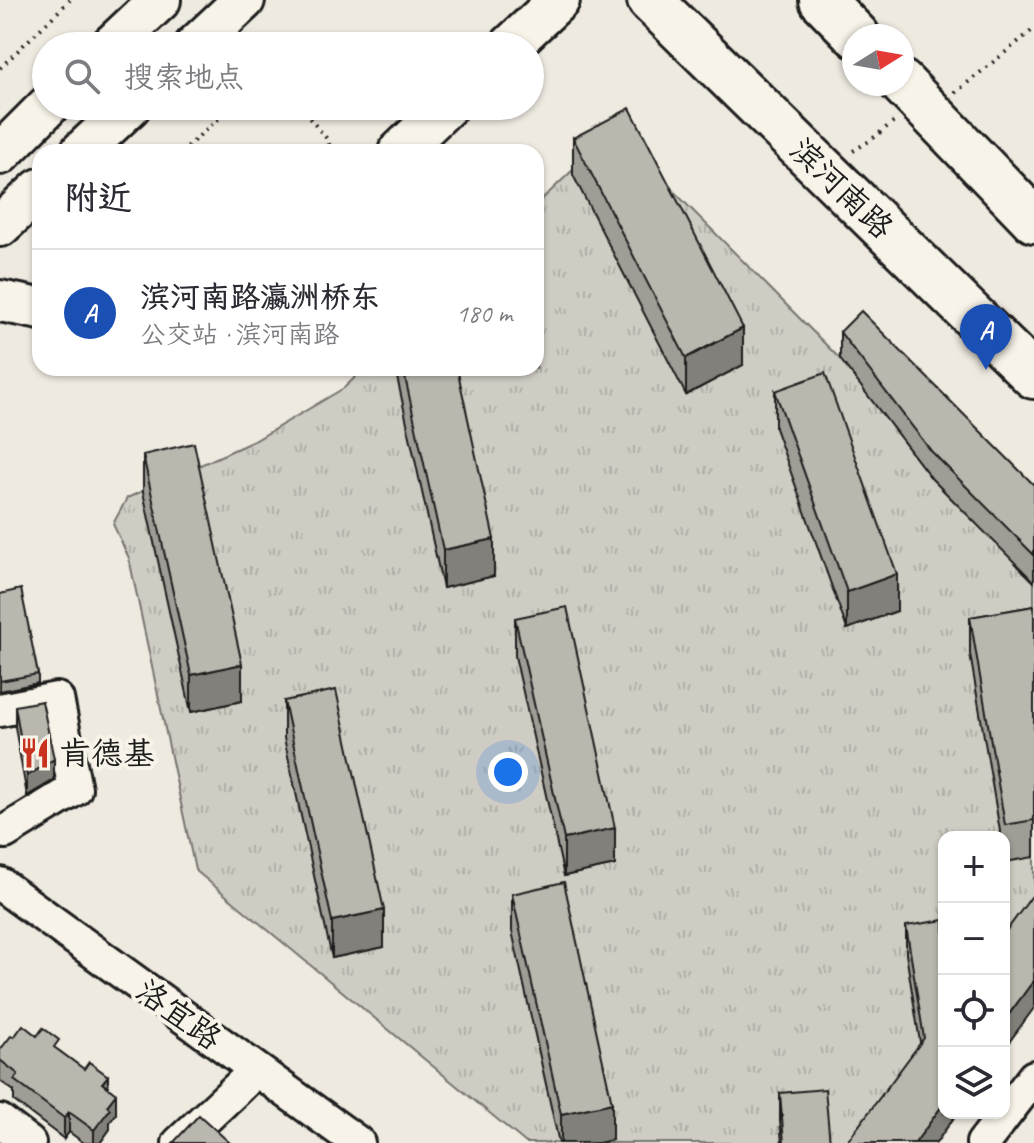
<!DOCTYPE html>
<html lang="zh">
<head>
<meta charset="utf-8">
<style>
  body { margin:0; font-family:Caveat,"LXGW WenKai TC",sans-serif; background:#f7f7f7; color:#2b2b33 }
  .controls { position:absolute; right:24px; bottom:24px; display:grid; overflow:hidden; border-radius:16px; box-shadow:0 2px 6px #0004 }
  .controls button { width:72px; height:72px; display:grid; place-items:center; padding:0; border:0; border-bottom:2px solid #e1e1e2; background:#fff; color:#2b2b33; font:40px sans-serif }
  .compass { position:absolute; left:842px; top:24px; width:72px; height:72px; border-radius:50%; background:#fff; box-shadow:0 2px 6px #0004; rotate:79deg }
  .you { position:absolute; left:508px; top:772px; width:28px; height:28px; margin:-20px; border:6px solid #fff; border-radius:50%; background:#1a73e8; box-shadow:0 0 0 12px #1a73e833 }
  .badge { display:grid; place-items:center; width:52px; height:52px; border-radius:50%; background:#ea580c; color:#fff; font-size:26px; font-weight:700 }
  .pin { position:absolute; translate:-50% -66px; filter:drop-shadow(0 2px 4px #0008) }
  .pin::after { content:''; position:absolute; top:42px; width:28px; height:24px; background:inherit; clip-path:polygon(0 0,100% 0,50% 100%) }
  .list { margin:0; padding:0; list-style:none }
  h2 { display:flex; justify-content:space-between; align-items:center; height:104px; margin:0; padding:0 32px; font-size:34px }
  h2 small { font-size:26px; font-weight:400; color:#7c7c81 }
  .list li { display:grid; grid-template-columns:52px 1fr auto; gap:24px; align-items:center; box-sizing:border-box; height:128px; padding:0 32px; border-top:2px solid #e1e1e2 }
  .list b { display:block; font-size:30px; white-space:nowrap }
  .list p { margin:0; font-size:26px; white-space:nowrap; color:#7c7c81 }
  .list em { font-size:26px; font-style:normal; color:#7c7c81 }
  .icon { flex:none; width:44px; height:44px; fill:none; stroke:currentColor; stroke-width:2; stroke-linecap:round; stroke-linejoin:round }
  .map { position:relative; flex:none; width:1034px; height:1143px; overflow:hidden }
  .search { position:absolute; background:#fff; box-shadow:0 2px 6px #0004; left:32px; top:32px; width:512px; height:88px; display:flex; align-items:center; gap:20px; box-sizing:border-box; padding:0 28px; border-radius:44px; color:#7c7c81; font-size:30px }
  .panel { position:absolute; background:#fff; box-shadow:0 2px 6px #0004; left:32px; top:144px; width:512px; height:232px; border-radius:24px }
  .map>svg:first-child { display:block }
  .grass { fill:url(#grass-tufts); stroke:#767470; stroke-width:2 }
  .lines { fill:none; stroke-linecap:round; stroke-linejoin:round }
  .minor-casing { stroke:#1c1c1c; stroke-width:38 }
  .major-casing { stroke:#1c1c1c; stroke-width:46 }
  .highway-casing { stroke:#1c1c1c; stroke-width:50 }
  .path { stroke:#1c1c1c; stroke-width:4; stroke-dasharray:2 6; stroke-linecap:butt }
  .minor { stroke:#f7f3e8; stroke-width:32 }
  .major { stroke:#f7f3e8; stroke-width:40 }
  .highway { stroke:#f7f3e8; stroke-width:44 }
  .wall { fill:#a09d96; stroke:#1c1c1c; stroke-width:2 }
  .shaded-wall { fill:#82807a; stroke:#1c1c1c; stroke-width:2 }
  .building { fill:#bab7af; stroke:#1c1c1c; stroke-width:2 }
  .labels { text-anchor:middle; stroke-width:8; stroke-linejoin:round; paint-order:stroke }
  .street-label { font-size:32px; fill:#1c1c1c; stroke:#f7f3e8 }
  .poi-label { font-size:32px; fill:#1c1c1c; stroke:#f7f3e8; text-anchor:start }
</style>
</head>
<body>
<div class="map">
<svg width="1034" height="1143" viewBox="0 0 1034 1143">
  <defs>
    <pattern id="grass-tufts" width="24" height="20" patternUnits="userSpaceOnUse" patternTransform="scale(2)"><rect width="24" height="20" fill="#cfccc3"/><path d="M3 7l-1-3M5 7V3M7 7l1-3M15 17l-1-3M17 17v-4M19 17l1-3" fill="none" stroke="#b1afa7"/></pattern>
  </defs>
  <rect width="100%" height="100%" fill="#eeeae0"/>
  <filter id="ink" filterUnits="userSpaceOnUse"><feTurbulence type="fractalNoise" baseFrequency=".0125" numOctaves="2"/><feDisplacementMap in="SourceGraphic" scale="16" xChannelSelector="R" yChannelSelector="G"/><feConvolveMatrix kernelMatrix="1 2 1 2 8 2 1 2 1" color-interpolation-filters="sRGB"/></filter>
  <g filter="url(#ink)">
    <polygon class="grass" points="614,131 840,359 932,479 1034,581 1034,916 1004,956 1004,837 944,837 944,1035 862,1143 526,1143 195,870 129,558 113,524 127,498 256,440 344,388 365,368 536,368 536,205"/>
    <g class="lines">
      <g class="minor-casing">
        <g id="minor">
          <polyline points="0,710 57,699 75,789 5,832"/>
          <polyline points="0,884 358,1143"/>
          <polyline points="0,1121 29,1143"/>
          <polyline points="179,1143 244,1082"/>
          <polyline points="983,1143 1034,1077"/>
        </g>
      </g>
      <g class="major-casing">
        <g id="major">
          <polyline points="111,46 160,0"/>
          <polyline points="195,46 244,0"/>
          <polyline points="510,46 559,0"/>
          <polyline points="81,152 130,106"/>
          <polyline points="399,152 447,106"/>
          <polyline points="0,154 48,106"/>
          <polyline points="0,226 40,189"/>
          <polyline points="0,301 40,309"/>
        </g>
      </g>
      <g class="highway-casing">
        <g id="highway">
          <polyline points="650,0 1034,376"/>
          <polyline points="822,0 857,36"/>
          <polyline points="902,83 1034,220"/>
        </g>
      </g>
      <g class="path">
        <polyline points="0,68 70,0"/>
        <polyline points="955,93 1034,29"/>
        <polyline points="299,106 328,140 331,152"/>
        <polyline points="853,151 871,140 893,122"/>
        <polyline points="181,152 233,106"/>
      </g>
      <use href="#minor" class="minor"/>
      <use href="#major" class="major"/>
      <use href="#highway" class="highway"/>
    </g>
    <g class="wall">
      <polygon points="573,138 743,365 686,395 573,175"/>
      <polygon points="840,332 1034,485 1034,582 932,479 840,359"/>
      <polygon points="395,368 457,368 494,576 443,588"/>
      <polygon points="775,391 897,611 847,629 775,428"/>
      <polygon points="143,455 242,701 191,712 143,492"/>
      <polygon points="0,594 38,674 38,683 0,691"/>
      <polygon points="1034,606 1034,857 1005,862 1004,837 1001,837 970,654 970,617"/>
      <polygon points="515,618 615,865 564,876 515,656"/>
      <polygon points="284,701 384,947 332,958 284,738"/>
      <polygon points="15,706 54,780 27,796 15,727"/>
      <polygon points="512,894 612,1140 598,1143 559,1143 512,931"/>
      <polygon points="906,926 944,1113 957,1113 936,1143 906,954"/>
      <polygon points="14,1037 59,1051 108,1088 116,1114 110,1122 110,1129 100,1143 84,1143 69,1132 64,1139 14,1101 14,1091 0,1081 0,1050"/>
      <polygon points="780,1093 830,1143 782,1143 780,1121"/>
    </g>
    <g class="shaded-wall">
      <polygon points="743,328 743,365 686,395 686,358"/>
      <polygon points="494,539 494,576 443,588 443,550"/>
      <polygon points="897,574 897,611 847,629 847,592"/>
      <polygon points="242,664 242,701 191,712 191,675"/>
      <polygon points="54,759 54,780 27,796 27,776"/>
      <polygon points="615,828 615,865 564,876 564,839"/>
      <polygon points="384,910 384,947 332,958 332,921"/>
      <polygon points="1034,980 1034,1008 1004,1049 1004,1021"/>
      <polygon points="108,1076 108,1096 102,1083"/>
      <polygon points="116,1094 116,1114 110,1122 110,1129 100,1143 94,1143 94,1130 107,1106"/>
      <polygon points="612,1103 612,1140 598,1143 561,1143 561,1114"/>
      <polygon points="944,1103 944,1113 957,1113 936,1143 915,1143"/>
      <polygon points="69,1112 69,1132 64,1139 64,1118"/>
    </g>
    <g class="building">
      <polygon points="630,108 743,328 686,358 573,138"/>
      <polygon points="861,311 1034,485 1034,555 932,452 840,332"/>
      <polygon points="403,368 457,368 494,539 443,550"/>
      <polygon points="825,373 897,574 847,592 775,391"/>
      <polygon points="194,443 242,664 191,675 143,455"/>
      <polygon points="21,589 38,674 0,681 0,594"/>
      <polygon points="1034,606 1034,820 1005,825 970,617"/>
      <polygon points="567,607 615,828 564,839 515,618"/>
      <polygon points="336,690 384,910 332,921 284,701"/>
      <polygon points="42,701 54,759 27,776 15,706"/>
      <polygon points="564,882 612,1103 561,1114 512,894"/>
      <polygon points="1034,893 1034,980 1004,1021 1004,934"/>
      <polygon points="944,920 944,1103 915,1143 846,1143 924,1038 906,926"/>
      <polygon points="23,1025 37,1036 43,1028 59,1040 54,1047 84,1069 89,1062 108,1076 102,1083 116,1094 107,1106 110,1109 94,1130 69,1112 64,1118 14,1080 18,1074 0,1060 0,1050 11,1036 14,1037"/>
      <polygon points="825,1089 830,1143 784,1143 780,1093"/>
      <polygon points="199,1115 230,1143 173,1143"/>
    </g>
  </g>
  <defs>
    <g id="restaurant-bare" transform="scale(2.4)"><path d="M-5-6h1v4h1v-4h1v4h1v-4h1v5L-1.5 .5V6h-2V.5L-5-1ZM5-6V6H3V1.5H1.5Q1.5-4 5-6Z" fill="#c8321e" stroke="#f7f3e8" stroke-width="2.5" paint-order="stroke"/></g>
  </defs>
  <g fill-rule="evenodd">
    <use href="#restaurant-bare" x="35" y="753"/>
  </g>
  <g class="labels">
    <g class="street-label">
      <text transform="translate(842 188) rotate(44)" y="11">滨河南路</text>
      <text transform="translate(179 1014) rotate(36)" y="11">洛宜路</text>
    </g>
    <g class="poi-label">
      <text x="59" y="764">肯德基</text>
    </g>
  </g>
</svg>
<div class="controls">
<button>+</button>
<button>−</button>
<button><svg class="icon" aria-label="locate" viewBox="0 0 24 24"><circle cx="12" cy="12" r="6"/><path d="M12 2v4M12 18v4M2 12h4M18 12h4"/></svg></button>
<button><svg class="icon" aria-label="layers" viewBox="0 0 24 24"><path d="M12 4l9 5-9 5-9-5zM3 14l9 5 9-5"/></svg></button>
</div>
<svg class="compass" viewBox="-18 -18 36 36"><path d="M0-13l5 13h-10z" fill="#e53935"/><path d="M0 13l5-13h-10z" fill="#7c7c81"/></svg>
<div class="you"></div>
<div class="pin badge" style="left:986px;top:370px;background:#1a4fb4">A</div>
<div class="search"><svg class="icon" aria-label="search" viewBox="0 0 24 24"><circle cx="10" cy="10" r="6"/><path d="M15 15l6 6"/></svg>搜索地点</div>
<section class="panel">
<h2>附近<small></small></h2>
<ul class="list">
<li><span class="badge" style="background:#1a4fb4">A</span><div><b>滨河南路瀛洲桥东</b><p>公交站 · 滨河南路</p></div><em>180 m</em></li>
</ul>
</section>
</div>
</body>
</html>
